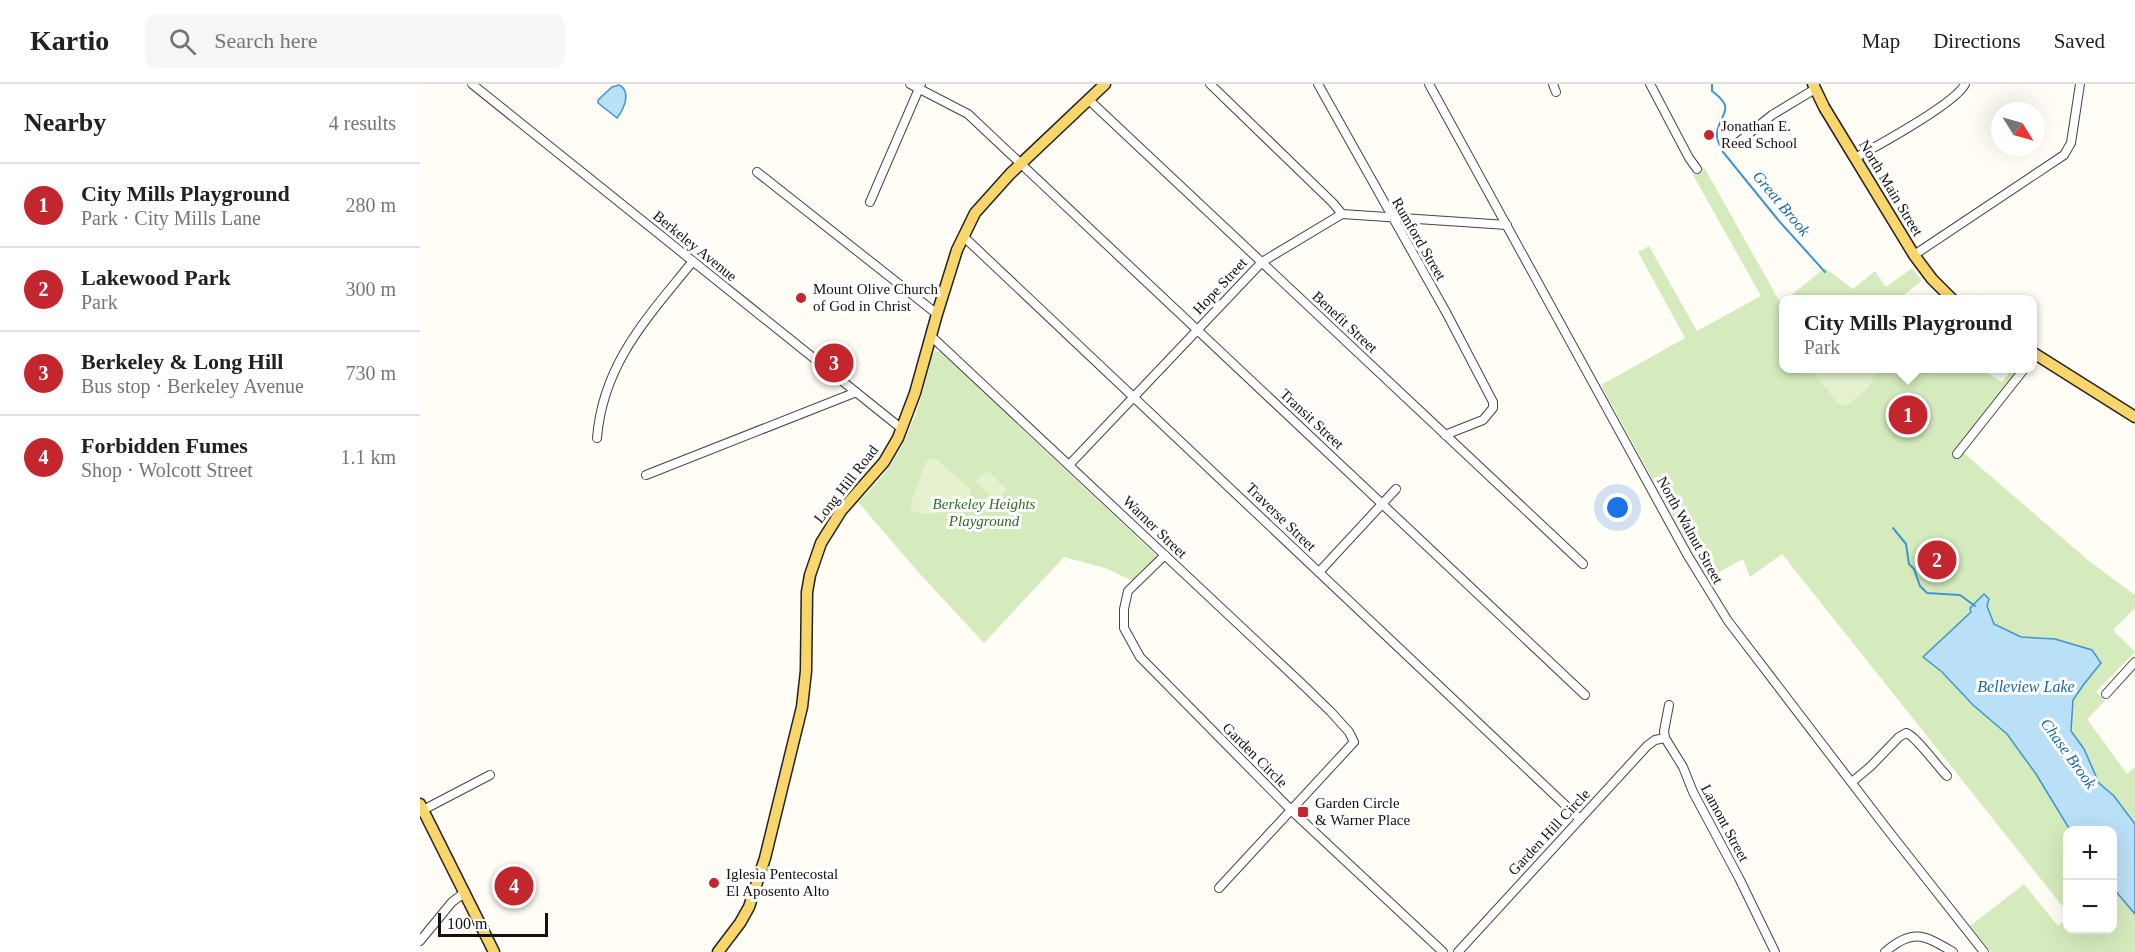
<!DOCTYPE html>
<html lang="en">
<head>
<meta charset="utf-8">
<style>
  body { margin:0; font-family:Georgia,serif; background:#f6f6f6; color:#202124 }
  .controls { position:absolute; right:18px; bottom:18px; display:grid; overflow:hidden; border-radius:12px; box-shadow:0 6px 24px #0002 }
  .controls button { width:54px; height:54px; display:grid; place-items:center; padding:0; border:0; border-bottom:2px solid #e0e0e0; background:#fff; color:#202124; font:30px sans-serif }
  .compass { position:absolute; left:1571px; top:18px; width:54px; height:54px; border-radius:50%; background:#fff; box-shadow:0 6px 24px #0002; rotate:127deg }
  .scale { position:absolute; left:18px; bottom:15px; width:110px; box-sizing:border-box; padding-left:6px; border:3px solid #111; border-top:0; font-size:16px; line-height:21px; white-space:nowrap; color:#111; -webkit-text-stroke:4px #fff; paint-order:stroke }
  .you { position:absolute; left:1198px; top:424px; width:21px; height:21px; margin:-15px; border:4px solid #fff; border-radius:50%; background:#1a73e8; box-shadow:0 0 0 9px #1a73e833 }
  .badge { display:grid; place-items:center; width:39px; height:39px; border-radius:50%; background:#c4262e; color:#fff; font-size:20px; font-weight:700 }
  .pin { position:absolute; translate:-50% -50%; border:3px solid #fff; box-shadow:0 2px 6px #0006 }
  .popup { position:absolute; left:1359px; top:211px; width:258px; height:78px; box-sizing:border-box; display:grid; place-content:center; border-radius:12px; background:#fff; filter:drop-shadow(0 2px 4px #0005); font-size:20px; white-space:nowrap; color:#757577 }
  .popup b { font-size:22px; color:#202124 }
  .popup::after { content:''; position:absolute; left:50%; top:100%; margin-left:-12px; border:12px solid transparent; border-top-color:#fff }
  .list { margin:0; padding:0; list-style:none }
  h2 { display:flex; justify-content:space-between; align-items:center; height:78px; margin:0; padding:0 24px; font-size:26px }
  h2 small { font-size:20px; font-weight:400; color:#757577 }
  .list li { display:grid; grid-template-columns:39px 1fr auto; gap:18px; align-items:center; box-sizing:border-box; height:84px; padding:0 24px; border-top:2px solid #e0e0e0 }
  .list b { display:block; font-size:22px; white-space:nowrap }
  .list p { margin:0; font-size:20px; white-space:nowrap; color:#757577 }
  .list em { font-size:20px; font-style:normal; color:#757577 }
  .icon { flex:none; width:33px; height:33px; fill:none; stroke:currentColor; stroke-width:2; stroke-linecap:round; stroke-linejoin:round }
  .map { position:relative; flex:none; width:1715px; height:868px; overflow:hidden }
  header { display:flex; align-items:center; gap:36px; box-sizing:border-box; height:84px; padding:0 30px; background:#fff; border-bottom:2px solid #e0e0e0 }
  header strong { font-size:28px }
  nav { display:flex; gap:33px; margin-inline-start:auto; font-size:21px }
  .search { width:420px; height:54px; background:#f6f6f6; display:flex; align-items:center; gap:15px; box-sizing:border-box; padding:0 21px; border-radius:12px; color:#757577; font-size:22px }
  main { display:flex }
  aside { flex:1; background:#fff }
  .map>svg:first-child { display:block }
  .green { fill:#d5ebbd }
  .pitch { fill:#e6f2cf }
  .water { fill:#b9e0f7; stroke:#3f96cf; stroke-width:1.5 }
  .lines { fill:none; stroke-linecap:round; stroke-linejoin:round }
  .stream { stroke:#3f96cf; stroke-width:2 }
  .minor-casing { stroke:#444; stroke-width:10 }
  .major-casing { stroke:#222; stroke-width:13 }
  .minor { stroke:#fff; stroke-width:8 }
  .major { stroke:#f9d66b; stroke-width:10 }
  .poi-dot { fill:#c4262e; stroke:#fff; stroke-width:2 }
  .labels { text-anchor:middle; stroke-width:6; stroke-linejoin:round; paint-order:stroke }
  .poi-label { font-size:15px; fill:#111; stroke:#fff; text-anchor:start }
  .street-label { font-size:15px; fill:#111; stroke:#fff }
  .park-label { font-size:15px; font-style:italic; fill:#2f6b1f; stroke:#fff }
  .water-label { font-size:16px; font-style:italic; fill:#1768a6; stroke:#fff }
</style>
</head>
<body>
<header>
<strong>Kartio</strong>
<div class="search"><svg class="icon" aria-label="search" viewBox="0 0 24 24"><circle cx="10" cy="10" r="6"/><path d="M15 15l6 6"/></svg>Search here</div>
<nav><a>Map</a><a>Directions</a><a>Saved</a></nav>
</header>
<main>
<aside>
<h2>Nearby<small>4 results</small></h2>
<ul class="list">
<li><span class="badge">1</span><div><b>City Mills Playground</b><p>Park · City Mills Lane</p></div><em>280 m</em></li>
<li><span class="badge">2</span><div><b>Lakewood Park</b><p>Park</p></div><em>300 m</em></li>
<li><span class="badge">3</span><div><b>Berkeley &amp; Long Hill</b><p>Bus stop · Berkeley Avenue</p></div><em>730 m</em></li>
<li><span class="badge">4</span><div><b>Forbidden Fumes</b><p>Shop · Wolcott Street</p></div><em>1.1 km</em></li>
</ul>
</aside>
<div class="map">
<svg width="1715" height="868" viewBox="0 0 1715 868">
  <rect width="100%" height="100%" fill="#fffdf5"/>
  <g class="green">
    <polygon points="1284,83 1360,218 1363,216 1364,284 1561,285 1582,298 1592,285 1599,285 1538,364 1669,477 1715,511 1715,524 1693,546 1715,568 1676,608 1685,617 1667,635 1707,690 1715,683 1715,868 1571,868 1550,842 1604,800 1638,842 1647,834 1648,846 1692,846 1692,746 1648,746 1647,828 1362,470 1330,493 1323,475 1287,495 1181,301 1265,254 1218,168 1229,162 1277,247 1341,212 1273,91"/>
    <polygon points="1405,184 1433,205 1455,187 1466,203 1492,184 1502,197 1478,215 1365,216"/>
    <path d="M 515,267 L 521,268 L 740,475 L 717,499 L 685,484 L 644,473 L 564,559 L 499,489 L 438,418 C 448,408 458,398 466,387 C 491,354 503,310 512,271 Z"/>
  </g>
  <g class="pitch">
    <polygon points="1390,285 1458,285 1448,304 1426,322 1418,319"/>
    <path d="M 511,374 L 516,375 L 550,405 C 555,428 507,434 491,426 L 491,419 L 506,378 Z"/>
    <polygon points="567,386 587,406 576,417 556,398"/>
  </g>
  <g class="water">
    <path d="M 199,1 C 212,7 204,25 197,34 L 178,19 L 178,16 L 192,3 Z"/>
    <polygon points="1564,510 1569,515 1567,522 1574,540 1601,553 1635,555 1672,566 1681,579 1664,600 1653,616 1651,647 1664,665 1679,699 1694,712 1715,740 1715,830 1693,804 1692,746 1650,746 1616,690 1587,650 1553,621 1522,588 1503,573 1551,528 1550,524"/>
  </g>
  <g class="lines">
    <g class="stream">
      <path d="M 1292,0 L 1292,7 C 1317,26 1300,28 1297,49 C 1296,56 1300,62 1303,68 L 1359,137 L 1405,188"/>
      <polyline points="1473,444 1486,460 1489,480 1494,485 1500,502 1507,509 1540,511 1555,522"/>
    </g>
    <g class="minor-casing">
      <g id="minor">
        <polyline points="52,0 482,345"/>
        <polyline points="490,0 548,30 1165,611"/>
        <polyline points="790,0 913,119 922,130"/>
        <polyline points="898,0 1027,230 1073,318 1073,324 1063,336 1025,351"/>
        <polyline points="1009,0 1268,472 1308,537 1467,745 1564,868"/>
        <polyline points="1133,0 1136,8"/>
        <polyline points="1230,0 1269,74 1277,85"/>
        <polyline points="669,16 1163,480"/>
        <polyline points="1315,61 1352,31 1395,5"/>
        <path d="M 1435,74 C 1457,62 1536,19 1545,0"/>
        <polyline points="337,88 517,230"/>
        <polyline points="450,118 501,0"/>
        <polyline points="543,152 1160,735"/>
        <polyline points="1494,171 1644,71 1651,59 1660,0"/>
        <polyline points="511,252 880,598 911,628 929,648 934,658 799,804"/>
        <path d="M 177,354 C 183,279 228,233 273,177"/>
        <polyline points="1537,370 1605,284"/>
        <polyline points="650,380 842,178 922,130 1087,141"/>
        <polyline points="226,391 434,309"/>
        <polyline points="745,471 708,507 704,525 704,544 720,573 872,727 1023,868"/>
        <polyline points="899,488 976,405"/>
        <polyline points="1686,610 1715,578"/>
        <polyline points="1249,621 1244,647 1245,654 1263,683 1273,708 1319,794 1355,868"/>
        <path d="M 1432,698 L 1451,682 L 1479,653 L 1486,649 C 1495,651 1518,683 1527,692"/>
        <polyline points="3,726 70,691"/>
        <polyline points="0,857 32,818 44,809"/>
        <polyline points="1038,868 1227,662 1235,656 1245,654"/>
        <path d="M 1465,868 C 1493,844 1504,851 1533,868"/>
      </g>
    </g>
    <g class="major-casing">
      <g id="major">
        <polyline points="1393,0 1404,23 1494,171 1512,195 1533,216"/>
        <polyline points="1612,268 1715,333"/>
        <polyline points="0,720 74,868"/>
        <polyline points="298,868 320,839 329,823 345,774 382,623 386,587 387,508 390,491 401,459 421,427 464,378 478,354 495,309 517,230 537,166 555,129 590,90 685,0"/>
      </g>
    </g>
    <use href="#minor" class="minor"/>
    <use href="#major" class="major"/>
  </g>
  <g class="poi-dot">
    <circle cx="1289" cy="51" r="6"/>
    <circle cx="381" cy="214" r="6"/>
    <rect x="877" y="722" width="12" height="12" rx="3"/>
    <circle cx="294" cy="799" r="6"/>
  </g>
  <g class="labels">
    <g class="poi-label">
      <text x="1301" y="47">Jonathan E.<tspan x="1301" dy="17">Reed School</tspan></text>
      <text x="393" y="210">Mount Olive Church<tspan x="393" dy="17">of God in Christ</tspan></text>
      <text x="895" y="724">Garden Circle<tspan x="895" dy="17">&amp; Warner Place</tspan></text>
      <text x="306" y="795">Iglesia Pentecostal<tspan x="306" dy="17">El Aposento Alto</tspan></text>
    </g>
    <g class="street-label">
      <text transform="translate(1471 104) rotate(59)" y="5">North Main Street</text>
      <text transform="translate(999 155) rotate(60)" y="5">Rumford Street</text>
      <text transform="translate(275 162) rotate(39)" y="5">Berkeley Avenue</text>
      <text transform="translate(800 202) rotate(-47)" y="5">Hope Street</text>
      <text transform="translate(925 238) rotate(43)" y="5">Benefit Street</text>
      <text transform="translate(892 335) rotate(43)" y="5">Transit Street</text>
      <text transform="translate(426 400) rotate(-52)" y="5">Long Hill Road</text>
      <text transform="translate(861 433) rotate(44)" y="5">Traverse Street</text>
      <text transform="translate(735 443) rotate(44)" y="5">Warner Street</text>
      <text transform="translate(1270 446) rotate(61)" y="5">North Walnut Street</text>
      <text transform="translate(835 671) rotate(45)" y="5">Garden Circle</text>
      <text transform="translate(1305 739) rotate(62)" y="5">Lamont Street</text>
      <text transform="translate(1129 748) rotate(-47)" y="5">Garden Hill Circle</text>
    </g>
    <g class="park-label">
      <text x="564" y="425">Berkeley Heights<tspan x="564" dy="17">Playground</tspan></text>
    </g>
    <g class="water-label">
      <text transform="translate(1362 119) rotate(50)" y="6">Great Brook</text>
      <text x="1606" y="608">Belleview Lake</text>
      <text transform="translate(1649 669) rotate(54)" y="6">Chase Brook</text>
    </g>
  </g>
</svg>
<div class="controls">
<button>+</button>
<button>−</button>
</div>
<svg class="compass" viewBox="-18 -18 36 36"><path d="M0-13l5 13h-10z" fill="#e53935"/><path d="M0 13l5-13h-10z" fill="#757577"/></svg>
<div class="scale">100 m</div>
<div class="you"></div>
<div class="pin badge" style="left:1488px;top:331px">1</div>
<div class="popup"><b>City Mills Playground</b>Park</div>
<div class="pin badge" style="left:1517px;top:476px">2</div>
<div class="pin badge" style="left:414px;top:279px">3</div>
<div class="pin badge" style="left:94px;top:802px">4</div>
</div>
</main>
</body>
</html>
